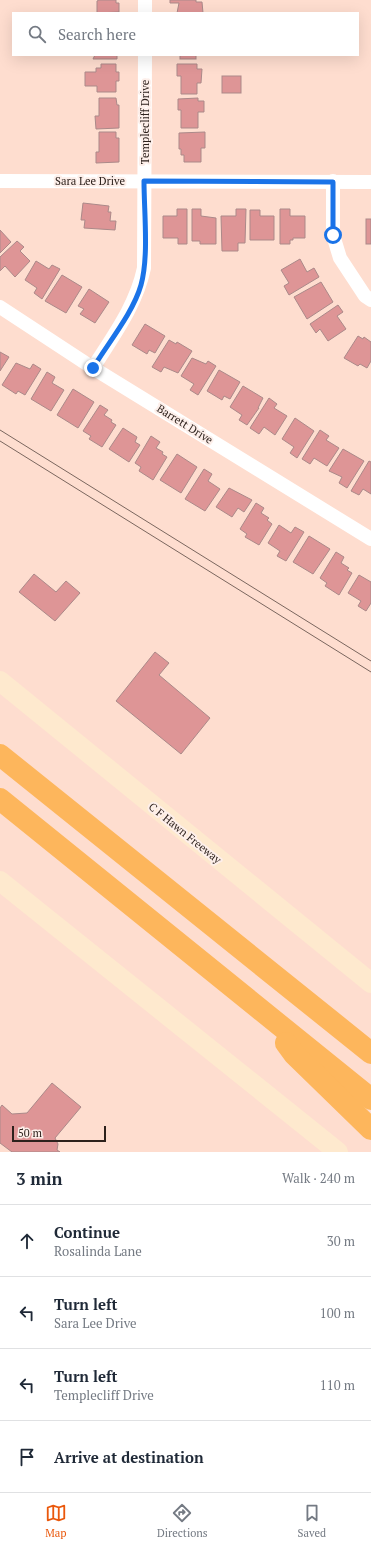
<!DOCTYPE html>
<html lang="en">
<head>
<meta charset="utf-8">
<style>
  body { margin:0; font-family:"PT Serif",serif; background:#f2f2f3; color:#1f2937 }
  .scale { position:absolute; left:12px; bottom:10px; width:94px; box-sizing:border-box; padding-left:4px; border:2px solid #2d211c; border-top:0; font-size:11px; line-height:14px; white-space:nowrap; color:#2d211c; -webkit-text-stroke:3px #fdefea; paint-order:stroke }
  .stop { position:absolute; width:12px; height:12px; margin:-9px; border:3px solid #1a73e8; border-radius:50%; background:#fff }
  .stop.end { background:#1a73e8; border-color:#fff; box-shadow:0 1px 4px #0008 }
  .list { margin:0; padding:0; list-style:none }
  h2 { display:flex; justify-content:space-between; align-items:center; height:52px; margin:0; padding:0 16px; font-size:17px }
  h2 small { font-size:13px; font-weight:400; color:#747a83 }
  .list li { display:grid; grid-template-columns:26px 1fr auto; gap:12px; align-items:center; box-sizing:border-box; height:72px; padding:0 16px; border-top:1px solid #e0e1e3 }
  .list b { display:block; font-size:15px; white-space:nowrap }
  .list p { margin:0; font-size:13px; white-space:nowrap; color:#747a83 }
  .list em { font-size:13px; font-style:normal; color:#747a83 }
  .icon { flex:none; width:22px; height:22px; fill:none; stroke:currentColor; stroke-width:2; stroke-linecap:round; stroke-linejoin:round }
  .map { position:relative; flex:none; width:371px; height:1152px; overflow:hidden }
  .search { position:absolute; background:#fff; box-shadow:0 4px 16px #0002; left:12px; right:12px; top:12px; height:44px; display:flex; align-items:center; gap:10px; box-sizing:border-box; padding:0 14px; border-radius:0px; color:#747a83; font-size:15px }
  .sheet { height:340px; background:#fff }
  nav { display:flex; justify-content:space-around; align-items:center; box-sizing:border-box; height:56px; border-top:1px solid #e0e1e3; background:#fff; font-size:11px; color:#747a83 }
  nav a { display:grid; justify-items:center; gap:2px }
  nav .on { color:#ea580c }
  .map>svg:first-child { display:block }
  .building { fill:#de9596; stroke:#ab8989 }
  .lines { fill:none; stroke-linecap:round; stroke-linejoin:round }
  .minor { stroke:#fff; stroke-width:14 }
  .secondary { stroke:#fee9ce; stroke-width:20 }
  .motorway { stroke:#fdb65c; stroke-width:22 }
  .tram { stroke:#7a665e; stroke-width:1 }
  .route { stroke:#1a73e8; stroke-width:5 }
  .labels { text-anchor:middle; stroke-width:4; stroke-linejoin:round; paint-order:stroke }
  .street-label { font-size:11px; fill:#2d211c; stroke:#fdefea }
</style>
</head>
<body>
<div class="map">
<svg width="371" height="1152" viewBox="0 0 371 1152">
  <rect width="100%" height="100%" fill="#feddcf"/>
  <g class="building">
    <polygon points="99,0 116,0 116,3 119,3 119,12 97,13 97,1"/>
    <polygon points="170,0 196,0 196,2 202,2 203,13 177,13 179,3 170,3"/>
    <polygon points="95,55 117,55 117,59 93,59"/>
    <rect x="180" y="55" width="16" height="4"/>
    <polygon points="101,64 116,64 116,72 119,72 119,81 116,81 116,92 97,92 97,86 85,86 85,72 96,72 96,68 101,68"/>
    <polygon points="177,64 197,64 197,69 202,69 201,83 197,83 197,94 181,94 181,76 177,76"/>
    <rect x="222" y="76" width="19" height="17"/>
    <polygon points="99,98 116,98 117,105 119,105 119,128 96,129 95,116 99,116"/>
    <polygon points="198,98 198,101 204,101 204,112 198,112 198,128 181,128 181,110 178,110 178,99"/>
    <polygon points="99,132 116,132 116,138 119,138 119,162 96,163 96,152 99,152"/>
    <polygon points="205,132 205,148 201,148 201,162 184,162 184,155 181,155 181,149 179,149 179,133"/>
    <polygon points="83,203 109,206 108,212 111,212 110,221 116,221 115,230 84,228 85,220 81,220"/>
    <polygon points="177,209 187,209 187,244 178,244 178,238 163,238 163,216 177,216"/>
    <polygon points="192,209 201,209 201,216 216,218 216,244 200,244 200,241 192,241"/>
    <polygon points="236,209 246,209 245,243 238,243 238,251 222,251 221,216 236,216"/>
    <polygon points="280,209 290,209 290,216 305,216 305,238 293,238 293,240 290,240 290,244 280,244"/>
    <polygon points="250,210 260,210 260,216 274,216 274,240 250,240"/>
    <rect x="366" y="219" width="5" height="25"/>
    <polygon points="0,230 11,242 0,253"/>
    <polygon points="17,241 24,247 20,251 30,261 15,277 5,266 0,271 0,257"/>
    <polygon points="300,259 307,272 314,268 319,277 289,295 284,286 289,283 281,270"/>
    <polygon points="36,261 49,269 52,265 60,269 42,299 34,293 37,288 25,280"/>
    <polygon points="62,275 82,287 66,313 45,301"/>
    <polygon points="321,282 333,302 307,319 294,297"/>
    <polygon points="89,289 109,302 95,323 80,314 84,309 78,306"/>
    <polygon points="338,305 343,312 337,316 346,329 328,341 320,329 316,333 310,324"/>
    <polygon points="145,324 165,336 155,353 149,350 147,354 132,345"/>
    <polygon points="358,336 363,339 364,337 371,342 371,361 367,368 360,364 358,366 344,358"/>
    <polygon points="169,340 176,344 177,342 192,351 178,373 164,367 161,372 152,367"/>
    <polygon points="0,352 9,357 0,371"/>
    <polygon points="192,358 206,364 208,361 216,366 198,395 190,390 194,384 181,376"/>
    <polygon points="16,363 30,369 33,364 41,369 25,395 18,391 16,394 2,385"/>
    <polygon points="219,370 240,382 230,399 224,396 222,400 207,391"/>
    <polygon points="47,372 55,377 52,383 64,390 51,411 31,399"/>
    <polygon points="243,386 263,398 258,408 259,408 247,425 239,420 242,415 230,407"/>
    <polygon points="73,389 94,402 78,428 57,415"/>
    <polygon points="269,398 277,404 274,408 287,416 275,435 264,427 259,434 250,428"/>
    <polygon points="100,405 108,410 104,415 112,420 111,422 116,425 102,447 89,439 91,436 83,431"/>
    <polygon points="295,418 314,431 297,458 290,453 294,447 282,439"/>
    <polygon points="123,428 137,437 135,442 140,445 129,462 109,449"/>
    <polygon points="320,430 329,436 326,440 339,448 327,466 314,458 310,464 302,459"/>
    <polygon points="151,436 160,442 156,448 163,452 162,454 167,457 153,480 139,471 141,467 135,463"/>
    <polygon points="343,449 364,461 347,488 339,483 342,477 329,471"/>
    <polygon points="177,454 197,467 181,493 160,480"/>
    <polygon points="369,461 371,462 371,494 363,489 359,495 351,491"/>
    <polygon points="204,469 212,474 208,481 220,489 205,511 185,499"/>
    <polygon points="229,488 252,500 244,512 238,508 232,517 216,507"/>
    <polygon points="256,503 264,508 261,513 269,518 267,520 272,524 259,545 245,537 247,534 240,529"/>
    <polygon points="279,525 291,533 295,527 304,532 286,561 277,556 280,551 268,543"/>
    <polygon points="309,536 330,549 313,574 293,562"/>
    <polygon points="336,552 344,557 341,563 349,568 347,570 352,573 339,595 325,586 327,583 320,578"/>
    <polygon points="34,574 56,592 66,581 80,593 55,621 19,592"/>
    <polygon points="359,575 371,582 371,603 366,611 358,606 361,601 348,593"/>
    <polygon points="155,652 169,663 159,675 210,718 181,754 116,701"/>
    <polygon points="52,1083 81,1107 55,1138 58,1144 57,1150 60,1152 12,1152 0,1143 0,1108 2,1105 12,1114 27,1113"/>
  </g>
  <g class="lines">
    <g class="minor">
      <polyline points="145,13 145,0"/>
      <polyline points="0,181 371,182"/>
      <polyline points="333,181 333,235 340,258 365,296 371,300"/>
      <polyline points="0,307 93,368 371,539"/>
      <path d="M 93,368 C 113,336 136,306 144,268 L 145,55"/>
    </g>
    <g class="secondary">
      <polyline points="0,681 371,983"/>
      <polyline points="0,881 338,1152"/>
    </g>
    <g class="motorway">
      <polyline points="0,755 371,1053"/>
      <polyline points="0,799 371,1099"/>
      <polyline points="286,1043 294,1054 371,1129"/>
    </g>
    <g class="tram">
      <polyline points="0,430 371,661"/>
      <polyline points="0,441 371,672"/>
    </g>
  </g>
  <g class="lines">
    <path class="route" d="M 93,368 C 108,343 133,313 141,285 C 149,256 144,212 144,181 L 333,182 L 333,235"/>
  </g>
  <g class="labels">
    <g class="street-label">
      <text transform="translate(145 122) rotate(-90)" y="4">Templecliff Drive</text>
      <text x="90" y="185">Sara Lee Drive</text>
      <text transform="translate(185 424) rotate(32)" y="4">Barrett Drive</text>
      <text transform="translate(185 833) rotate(39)" y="4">C F Hawn Freeway</text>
    </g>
  </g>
</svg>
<div class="scale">50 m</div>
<div class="stop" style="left:333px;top:235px"></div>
<div class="stop end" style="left:93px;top:368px"></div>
<div class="search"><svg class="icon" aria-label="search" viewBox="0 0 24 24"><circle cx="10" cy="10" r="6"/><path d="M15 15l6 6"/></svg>Search here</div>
</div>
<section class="sheet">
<h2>3 min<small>Walk · 240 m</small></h2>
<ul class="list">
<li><svg class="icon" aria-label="ahead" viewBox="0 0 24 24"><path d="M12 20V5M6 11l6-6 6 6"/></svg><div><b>Continue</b><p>Rosalinda Lane</p></div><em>30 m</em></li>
<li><svg class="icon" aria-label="left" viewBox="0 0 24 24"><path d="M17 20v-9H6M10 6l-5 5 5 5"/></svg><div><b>Turn left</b><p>Sara Lee Drive</p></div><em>100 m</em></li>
<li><svg class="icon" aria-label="left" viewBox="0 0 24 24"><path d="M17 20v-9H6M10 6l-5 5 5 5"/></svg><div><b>Turn left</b><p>Templecliff Drive</p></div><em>110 m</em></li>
<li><svg class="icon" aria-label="arrive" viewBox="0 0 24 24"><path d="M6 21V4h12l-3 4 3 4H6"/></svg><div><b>Arrive at destination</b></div></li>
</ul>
</section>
<nav>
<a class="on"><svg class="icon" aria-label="map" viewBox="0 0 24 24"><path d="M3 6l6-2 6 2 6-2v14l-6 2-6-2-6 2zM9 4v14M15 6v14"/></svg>Map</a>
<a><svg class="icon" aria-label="directions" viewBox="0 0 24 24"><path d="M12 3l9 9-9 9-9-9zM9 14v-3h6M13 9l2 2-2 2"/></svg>Directions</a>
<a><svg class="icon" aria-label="saved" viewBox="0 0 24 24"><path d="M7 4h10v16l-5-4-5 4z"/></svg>Saved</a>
</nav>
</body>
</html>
